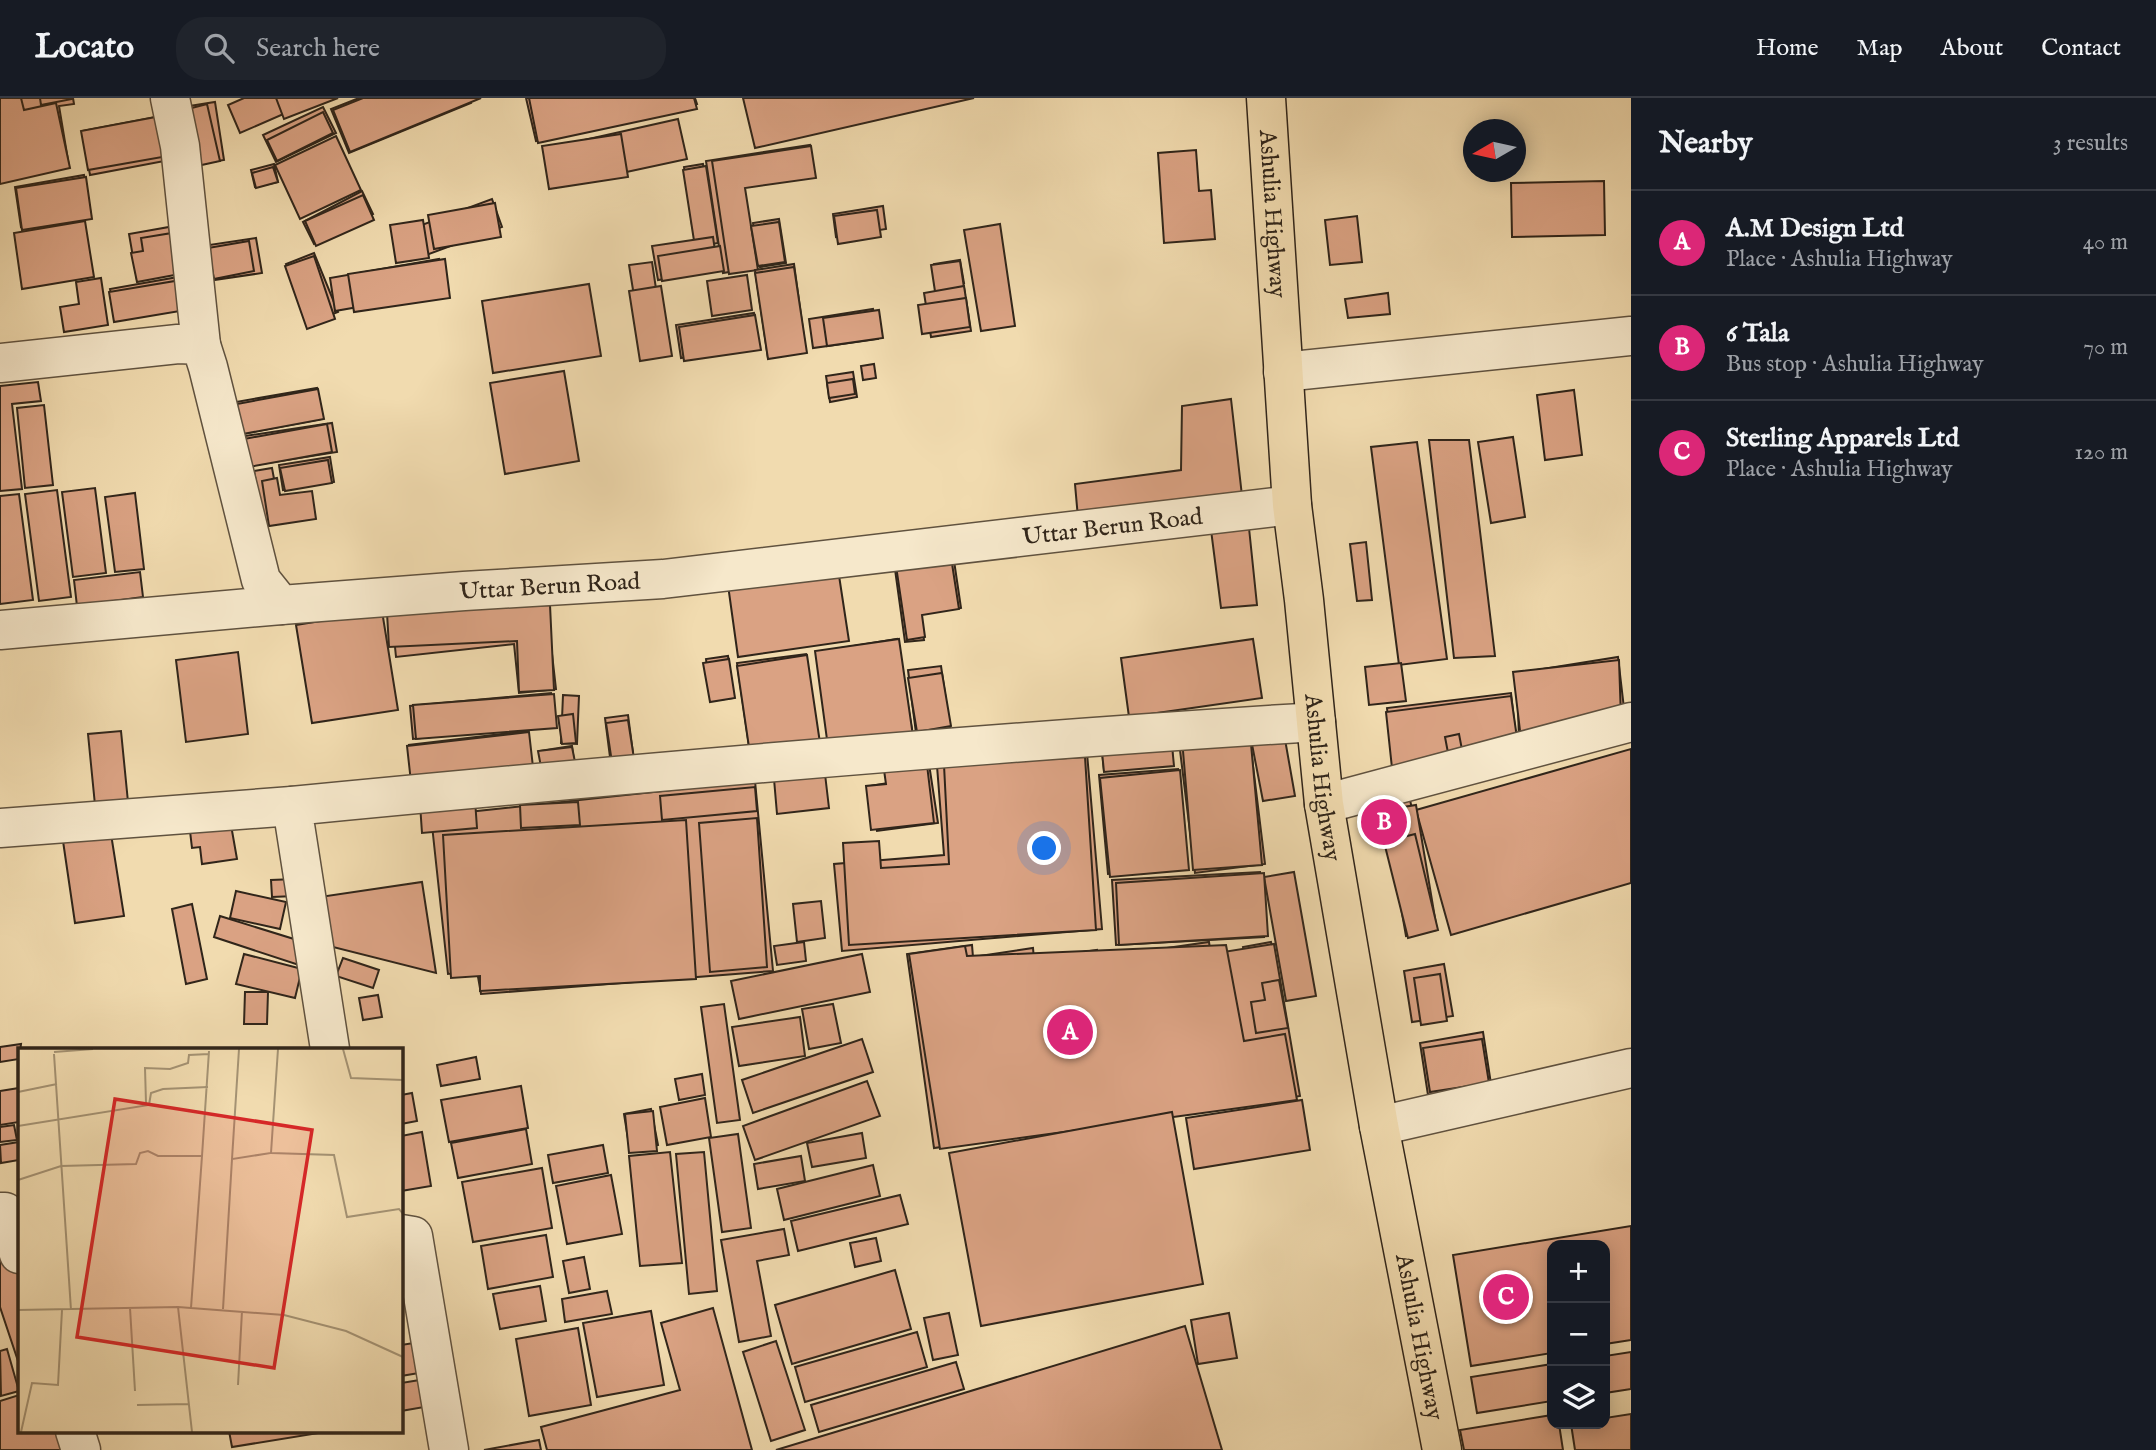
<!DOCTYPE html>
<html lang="en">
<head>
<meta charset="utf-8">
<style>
  body { margin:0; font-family:"IM FELL English",serif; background:#20242c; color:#f1f3f6 }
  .controls { position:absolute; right:21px; bottom:21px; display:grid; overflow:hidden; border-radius:14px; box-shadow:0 4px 18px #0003 }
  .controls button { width:63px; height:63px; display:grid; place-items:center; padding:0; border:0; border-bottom:2px solid #363941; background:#171b24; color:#f1f3f6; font:35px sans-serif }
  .compass { position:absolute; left:1463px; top:21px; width:63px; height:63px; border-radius:50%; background:#171b24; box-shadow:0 4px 18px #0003; rotate:261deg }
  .you { position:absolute; left:1045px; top:751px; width:24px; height:24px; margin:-18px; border:5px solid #fff; border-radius:50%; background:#1a73e8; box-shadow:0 0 0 10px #1a73e833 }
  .badge { display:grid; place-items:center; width:46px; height:46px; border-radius:50%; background:#db2777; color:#fff; font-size:23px; font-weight:700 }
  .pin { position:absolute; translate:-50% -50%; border:4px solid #fff; box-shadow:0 2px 7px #0006 }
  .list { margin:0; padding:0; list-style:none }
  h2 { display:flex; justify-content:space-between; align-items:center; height:91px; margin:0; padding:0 28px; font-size:30px }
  h2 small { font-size:23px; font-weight:400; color:#9ea1a6 }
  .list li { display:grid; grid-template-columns:46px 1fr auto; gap:21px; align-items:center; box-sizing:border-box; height:105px; padding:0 28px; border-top:2px solid #363941 }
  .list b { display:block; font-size:26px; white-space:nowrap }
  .list p { margin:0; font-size:23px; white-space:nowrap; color:#9ea1a6 }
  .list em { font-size:23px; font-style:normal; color:#9ea1a6 }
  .icon { flex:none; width:38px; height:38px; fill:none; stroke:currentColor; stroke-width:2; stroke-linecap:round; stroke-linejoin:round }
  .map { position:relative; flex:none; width:1631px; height:1352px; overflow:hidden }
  header { display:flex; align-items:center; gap:42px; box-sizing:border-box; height:98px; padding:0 35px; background:#171b24; border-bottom:2px solid #363941 }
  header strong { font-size:33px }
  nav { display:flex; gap:38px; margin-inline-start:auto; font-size:24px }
  .search { width:490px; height:63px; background:#20242c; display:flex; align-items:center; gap:18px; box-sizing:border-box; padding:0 24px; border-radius:28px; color:#9ea1a6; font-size:26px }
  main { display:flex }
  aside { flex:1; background:#171b24 }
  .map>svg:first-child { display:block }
  .building { fill:#daa283; stroke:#30251a; stroke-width:2 }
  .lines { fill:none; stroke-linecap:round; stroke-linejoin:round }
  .minor-casing { stroke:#60523f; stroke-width:41 }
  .highway-casing { stroke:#30251a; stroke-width:41 }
  .minor { stroke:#f6e8cb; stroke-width:38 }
  .highway { stroke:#f1dbaf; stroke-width:38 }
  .labels { text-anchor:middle; stroke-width:5; stroke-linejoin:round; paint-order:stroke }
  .street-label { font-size:24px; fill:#30251a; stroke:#f6e8cb }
  .inset-road { fill:none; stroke:#a49273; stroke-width:2 }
  .view { fill:#d62828; fill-opacity:0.15; stroke:#d62828; stroke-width:3.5 }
  .inset-edge { fill:none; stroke:#30251a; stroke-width:3.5 }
</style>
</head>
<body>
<header>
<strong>Locato</strong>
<div class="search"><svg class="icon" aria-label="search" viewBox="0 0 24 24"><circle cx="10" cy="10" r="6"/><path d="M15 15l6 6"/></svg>Search here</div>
<nav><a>Home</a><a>Map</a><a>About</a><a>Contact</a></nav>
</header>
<main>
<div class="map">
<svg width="1631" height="1352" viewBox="0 0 1631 1352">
  <rect width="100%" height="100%" fill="#f1dbaf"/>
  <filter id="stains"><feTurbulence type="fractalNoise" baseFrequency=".00286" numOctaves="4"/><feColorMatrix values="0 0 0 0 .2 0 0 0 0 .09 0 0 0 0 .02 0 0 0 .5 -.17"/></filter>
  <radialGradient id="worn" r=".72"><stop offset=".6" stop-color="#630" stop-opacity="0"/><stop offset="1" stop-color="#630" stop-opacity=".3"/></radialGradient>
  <g class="building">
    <polygon points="0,0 73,0 74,6 59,8 69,68 0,80"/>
    <polygon points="0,0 21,0 24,12 56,5 70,70 0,86"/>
    <polygon points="40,0 72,0 72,1 41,7"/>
    <polygon points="244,0 320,0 240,35 228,7"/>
    <polygon points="276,0 338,0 284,21"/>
    <polygon points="359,0 469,0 471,5 349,55 331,11"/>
    <polygon points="363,0 481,0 350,54 333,12"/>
    <polygon points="526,0 695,0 697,6 536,43"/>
    <polygon points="529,0 694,0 697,11 538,45"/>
    <polygon points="743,0 974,0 755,50"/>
    <polygon points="215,4 224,62 199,66 189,8"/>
    <polygon points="207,6 220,63 197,68 184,12"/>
    <polygon points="323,9 336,35 276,64 263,37"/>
    <polygon points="323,14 333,35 277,63 267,42"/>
    <polygon points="167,17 175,61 90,77 82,33"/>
    <polygon points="161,18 168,58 88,72 81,33"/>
    <polygon points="678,21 687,61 552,90 544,51"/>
    <polygon points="621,36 628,79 549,91 542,48"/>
    <polygon points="336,38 361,92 300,121 275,67"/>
    <polygon points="810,47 813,71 739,82 753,170 723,175 706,63"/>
    <polygon points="811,48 816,80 745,90 758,172 729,176 712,63"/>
    <polygon points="1196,52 1199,93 1211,92 1215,141 1164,145 1158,55"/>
    <polygon points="274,66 278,84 255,89 251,72"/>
    <polygon points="703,66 712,124 692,127 684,69"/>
    <polygon points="706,68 718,145 695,149 683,72"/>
    <polygon points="273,69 278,84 256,90 252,75"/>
    <polygon points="84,77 91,117 21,129 15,89"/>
    <polygon points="86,79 92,121 22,132 16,90"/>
    <polygon points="1604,83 1605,137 1512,139 1511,85"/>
    <polygon points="362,93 373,116 314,146 303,124"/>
    <polygon points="363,97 374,122 316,148 305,123"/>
    <polygon points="492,101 502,129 410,163 400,135"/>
    <polygon points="495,105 501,139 434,151 428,117"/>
    <polygon points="883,108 886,131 836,139 833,116"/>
    <polygon points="877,112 881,139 838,146 834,118"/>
    <polygon points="1357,118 1362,164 1330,167 1325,122"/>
    <polygon points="779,121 786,165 760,169 753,125"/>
    <polygon points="423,122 429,160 396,165 390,127"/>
    <polygon points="85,123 94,179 22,191 14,135"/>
    <polygon points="779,124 785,164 758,168 751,128"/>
    <polygon points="1000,126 1015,228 981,233 964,132"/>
    <polygon points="169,129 177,175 137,182 129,136"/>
    <polygon points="172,135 180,176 137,184 131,155 143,153 141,140"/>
    <polygon points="713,139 718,173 658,182 652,148"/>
    <polygon points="256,140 262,175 214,182 209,147"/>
    <polygon points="249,143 254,173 214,181 208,150"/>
    <polygon points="720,148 724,173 662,183 658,158"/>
    <polygon points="314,155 338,214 310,225 286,166"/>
    <polygon points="314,158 335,221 307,231 285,168"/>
    <polygon points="439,161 444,194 335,213 330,180"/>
    <polygon points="445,161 450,200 354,214 348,176"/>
    <polygon points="960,162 964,185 937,188 934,166"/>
    <polygon points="960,163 965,196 936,200 931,167"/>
    <polygon points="652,164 665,251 643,254 629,167"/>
    <polygon points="794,166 806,254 768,260 755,172"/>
    <polygon points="794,169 807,255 768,261 755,175"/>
    <polygon points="747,177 752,212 712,218 707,183"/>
    <polygon points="178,179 184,210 116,222 110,191"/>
    <polygon points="101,180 108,227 64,234 60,209 79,206 76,184"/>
    <polygon points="181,182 186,212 114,224 109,194"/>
    <polygon points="589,186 601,258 493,275 482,203"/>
    <polygon points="661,188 672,258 640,263 629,193"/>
    <polygon points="964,188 971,233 931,239 924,195"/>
    <polygon points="1388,195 1390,216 1348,220 1345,201"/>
    <polygon points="966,200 970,229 922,236 918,207"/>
    <polygon points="873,211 878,241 813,250 809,221"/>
    <polygon points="879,212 883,240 827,248 823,220"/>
    <polygon points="754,215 759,248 681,260 676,227"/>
    <polygon points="755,217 761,252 684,263 679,229"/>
    <polygon points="874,266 876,280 863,282 861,268"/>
    <polygon points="564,273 579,363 505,376 490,285"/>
    <polygon points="853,274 857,299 830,304 826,278"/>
    <polygon points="853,281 855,296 829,300 827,285"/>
    <polygon points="38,284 41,303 12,306 22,391 0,393 0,288"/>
    <polygon points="317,290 322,321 242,336 236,304"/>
    <polygon points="318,291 324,321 243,336 237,306"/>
    <polygon points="1574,292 1582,357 1545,362 1537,297"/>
    <polygon points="1231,301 1242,398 1078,420 1075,386 1181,372 1182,308"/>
    <polygon points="44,307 53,387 25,390 17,310"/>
    <polygon points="332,325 337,354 250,368 245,338"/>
    <polygon points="327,326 332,354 249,369 244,341"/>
    <polygon points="1513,339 1525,419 1491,425 1478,344"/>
    <polygon points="1429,342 1469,342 1495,558 1454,560"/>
    <polygon points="1417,344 1447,561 1399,567 1371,349"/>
    <polygon points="330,359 334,384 283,392 279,367"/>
    <polygon points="328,362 332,385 285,393 280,370"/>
    <polygon points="272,370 278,402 302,397 305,419 264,427 254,373"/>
    <polygon points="277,380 280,397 312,393 316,421 269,428 262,383"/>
    <polygon points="95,390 106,475 73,479 62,394"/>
    <polygon points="57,392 71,499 39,503 25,396"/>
    <polygon points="135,395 144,471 115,474 105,399"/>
    <polygon points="19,396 33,502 0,506 0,398"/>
    <polygon points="1249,430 1257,507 1221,510 1211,432"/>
    <polygon points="1366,444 1372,502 1357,503 1350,446"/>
    <polygon points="953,456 961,510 920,516 924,542 905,544 894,464"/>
    <polygon points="951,459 959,511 922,517 925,539 907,542 896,468"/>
    <polygon points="838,471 849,543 738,559 728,487"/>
    <polygon points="140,474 143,499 77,508 74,482"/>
    <polygon points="546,503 556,591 519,595 514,546 396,559 392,519"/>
    <polygon points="550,507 554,592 519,594 517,543 389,549 387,515"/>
    <polygon points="382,513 398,612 312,625 296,527"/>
    <polygon points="897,541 913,638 831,651 816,554"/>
    <polygon points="899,541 913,638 828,649 815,553"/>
    <polygon points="1253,541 1262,600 1129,619 1121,560"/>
    <polygon points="238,554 248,636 186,644 176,562"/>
    <polygon points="806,556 819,646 750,655 737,565"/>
    <polygon points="807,557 820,645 750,656 737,568"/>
    <polygon points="728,558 734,600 711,603 706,561"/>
    <polygon points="1618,559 1625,619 1519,642 1517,575"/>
    <polygon points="729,561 735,600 710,604 703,565"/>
    <polygon points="1619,562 1621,620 1521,641 1513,574"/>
    <polygon points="1401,565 1406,603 1369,607 1365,569"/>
    <polygon points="941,568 950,630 916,635 908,572"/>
    <polygon points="942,575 951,628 917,634 908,580"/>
    <polygon points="551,595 554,627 413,641 410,608"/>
    <polygon points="1511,595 1517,648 1394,673 1387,610"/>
    <polygon points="554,596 557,630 416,641 413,607"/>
    <polygon points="563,597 579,598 577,646 561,645"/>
    <polygon points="1511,598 1518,647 1463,657 1459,636 1445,639 1449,660 1392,670 1386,614"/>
    <polygon points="573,616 576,645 562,646 558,618"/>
    <polygon points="628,617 634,663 611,667 605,620"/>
    <polygon points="628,622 635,667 613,671 606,625"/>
    <polygon points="1283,630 1295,698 1263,703 1250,636"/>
    <polygon points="121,633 128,704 95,707 88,636"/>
    <polygon points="528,633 532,669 413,683 409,647"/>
    <polygon points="529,634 533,669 411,684 407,648"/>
    <polygon points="1249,635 1265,766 1195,775 1179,644"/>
    <polygon points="1250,635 1262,767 1193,772 1182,641"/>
    <polygon points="1171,637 1173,667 1104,673 1101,643"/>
    <polygon points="1171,637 1174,668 1104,674 1101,644"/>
    <polygon points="572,648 575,671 543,676 539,653"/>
    <polygon points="572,649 576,669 542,674 538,653"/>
    <polygon points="1631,651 1631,785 1451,837 1416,712"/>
    <polygon points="1087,655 1102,831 842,853 834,766 944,757 937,668"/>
    <polygon points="1085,659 1096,832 849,847 843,745 879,743 881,770 949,766 944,667"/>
    <polygon points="929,666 938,725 877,733 870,688 888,685 885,672"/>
    <polygon points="927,667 934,725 871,732 866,688 886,686 884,672"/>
    <polygon points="1178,671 1186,769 1108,776 1099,677"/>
    <polygon points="1180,672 1189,772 1110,779 1100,680"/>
    <polygon points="825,676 829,710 777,716 774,681"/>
    <polygon points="755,683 773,873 481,896 477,873 448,876 431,718"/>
    <polygon points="755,689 757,713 662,722 660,698"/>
    <polygon points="475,702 477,730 422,735 420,706"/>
    <polygon points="1410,702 1416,729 1395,734 1389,707"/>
    <polygon points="578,704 580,727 521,730 520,707"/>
    <polygon points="1416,707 1437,832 1406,838 1384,712"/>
    <polygon points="757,720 767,869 710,874 699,725"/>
    <polygon points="686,722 696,881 480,893 480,878 451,880 443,737"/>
    <polygon points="231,727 237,761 202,766 200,749 192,750 190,733"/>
    <polygon points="111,736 124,818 75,825 63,743"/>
    <polygon points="1415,736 1438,832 1408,840 1384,744"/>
    <polygon points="1260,774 1264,839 1116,847 1112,782"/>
    <polygon points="1294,774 1316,898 1286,903 1264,779"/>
    <polygon points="1264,775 1268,838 1119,847 1116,785"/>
    <polygon points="295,781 295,798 272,799 271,782"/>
    <polygon points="422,784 436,875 321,846 313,800"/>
    <polygon points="236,793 286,804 280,831 230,820"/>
    <polygon points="821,803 825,840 797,844 793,806"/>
    <polygon points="192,806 207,881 186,886 172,811"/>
    <polygon points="220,818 310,846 302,868 214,839"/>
    <polygon points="804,844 806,863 777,867 774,848"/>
    <polygon points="1209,844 1233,1008 934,1050 907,856 972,847 973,859 1033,850 1034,861 1097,852 1098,860"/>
    <polygon points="1271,844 1278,879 1249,884 1243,849"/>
    <polygon points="1274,846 1300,998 1243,1008 1217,855"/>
    <polygon points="1226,847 1244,943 1285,936 1297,1002 940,1051 909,856 965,848 967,858"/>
    <polygon points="244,856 302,871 295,900 236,886"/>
    <polygon points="862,856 870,894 739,921 731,883"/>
    <polygon points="343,860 379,872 373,890 336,878"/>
    <polygon points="1444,866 1453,918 1412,924 1404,873"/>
    <polygon points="1440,876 1447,923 1421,927 1414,880"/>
    <polygon points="1279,882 1288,930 1256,935 1251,904 1265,902 1262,885"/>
    <polygon points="245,894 268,894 267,926 244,926"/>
    <polygon points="378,897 382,919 363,922 359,900"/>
    <polygon points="724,906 740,1022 717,1025 701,909"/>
    <polygon points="833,906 841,945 809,951 802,911"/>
    <polygon points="800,919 805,958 739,968 732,929"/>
    <polygon points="1483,934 1491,986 1428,997 1420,945"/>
    <polygon points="862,941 873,974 753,1015 742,982"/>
    <polygon points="1482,941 1489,985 1430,994 1423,950"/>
    <polygon points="21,946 19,961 0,964 0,949"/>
    <polygon points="476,959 480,981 441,988 437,967"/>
    <polygon points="702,976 705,997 679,1002 675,981"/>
    <polygon points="867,983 880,1018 755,1062 743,1028"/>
    <polygon points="521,988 528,1030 449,1044 441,1002"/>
    <polygon points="19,990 19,1024 0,1027 0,993"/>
    <polygon points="412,995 417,1023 401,1026 401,997"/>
    <polygon points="705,1000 711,1039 667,1047 660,1009"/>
    <polygon points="1302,1002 1310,1052 1194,1071 1186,1020"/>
    <polygon points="651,1011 658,1047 630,1053 624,1016"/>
    <polygon points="653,1013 657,1053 629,1055 625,1016"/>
    <polygon points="1172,1014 1203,1186 981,1228 949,1055"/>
    <polygon points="14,1027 17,1042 0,1044 0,1029"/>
    <polygon points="526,1031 532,1066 458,1080 451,1045"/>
    <polygon points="422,1034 431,1088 401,1093 401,1038"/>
    <polygon points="862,1035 866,1060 812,1069 807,1045"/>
    <polygon points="738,1036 751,1130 722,1134 709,1040"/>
    <polygon points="19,1044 19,1062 1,1065 0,1047"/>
    <polygon points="603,1047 608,1075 553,1085 548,1057"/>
    <polygon points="670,1054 682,1165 640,1168 629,1058"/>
    <polygon points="704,1054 717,1193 689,1196 676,1056"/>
    <polygon points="801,1058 805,1083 758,1091 754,1066"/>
    <polygon points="873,1067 880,1098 784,1122 777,1091"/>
    <polygon points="542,1070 552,1130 473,1144 462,1084"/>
    <polygon points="611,1077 622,1136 567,1146 556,1088"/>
    <polygon points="900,1097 908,1126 798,1153 791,1123"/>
    <polygon points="1631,1128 1631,1242 1605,1246 1605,1147 1552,1147 1552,1255 1471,1268 1453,1157"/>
    <polygon points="784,1131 789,1157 757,1163 771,1238 739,1244 721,1142"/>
    <polygon points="546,1137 553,1179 488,1191 481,1148"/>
    <polygon points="876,1140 881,1163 855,1169 850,1145"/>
    <polygon points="10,1150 19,1178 19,1266 0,1209 0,1154"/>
    <polygon points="584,1159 590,1191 569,1195 563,1163"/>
    <polygon points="895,1172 911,1231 792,1266 775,1207"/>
    <polygon points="540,1188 546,1223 500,1231 493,1196"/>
    <polygon points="607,1193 612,1216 565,1224 562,1201"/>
    <polygon points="713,1210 752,1352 547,1352 541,1329 680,1292 661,1225"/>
    <polygon points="651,1213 664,1287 597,1299 583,1225"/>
    <polygon points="949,1215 958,1257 933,1262 924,1220"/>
    <polygon points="1229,1215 1237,1260 1198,1266 1191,1222"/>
    <polygon points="1185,1228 1222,1352 776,1352"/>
    <polygon points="578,1230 591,1307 529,1318 516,1241"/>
    <polygon points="917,1234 927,1269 805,1304 795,1269"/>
    <polygon points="776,1243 805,1332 771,1343 743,1254"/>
    <polygon points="420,1244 425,1274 401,1278 401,1247"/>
    <polygon points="7,1251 19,1293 1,1298 0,1253"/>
    <polygon points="1631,1254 1631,1291 1605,1295 1605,1258"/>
    <polygon points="956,1264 964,1291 819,1334 811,1307"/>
    <polygon points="1552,1266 1552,1303 1477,1315 1471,1279"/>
    <polygon points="426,1281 430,1308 401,1313 401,1285"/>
    <polygon points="19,1297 19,1333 63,1333 68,1352 0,1352 0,1303"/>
    <polygon points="1631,1316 1631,1352 1575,1352 1571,1326 1605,1326 1605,1320"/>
    <polygon points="1552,1317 1552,1326 1559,1326 1563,1352 1464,1352 1460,1332"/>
    <polygon points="229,1333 325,1333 325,1334 232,1349"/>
    <polygon points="539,1342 541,1352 484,1352"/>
  </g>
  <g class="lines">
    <g class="minor-casing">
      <g id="minor">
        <polyline points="170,0 180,48 201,247"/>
        <path id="s1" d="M 0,265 L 178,246 L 201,247 L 208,269 L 261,482 L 281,507 L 464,493 L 663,481 L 1292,407"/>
        <polyline points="1283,274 1631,238"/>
        <polyline points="0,532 281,507"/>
        <polyline points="1324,706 1631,624"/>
        <polyline points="0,730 292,708"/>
        <path d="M 330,951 L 292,708 C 633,675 974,645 1316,624"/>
        <polyline points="1379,1028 1631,970"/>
        <polyline points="0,1114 5,1114 19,1156"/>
        <polyline points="401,1136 413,1138 449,1352"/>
        <polyline points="75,1333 81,1352"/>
      </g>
    </g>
    <g class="highway-casing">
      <g id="highway">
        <path id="s2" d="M 1266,0 L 1292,407 L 1304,502 L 1324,706 L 1379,1028 L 1442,1352"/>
      </g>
    </g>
    <use href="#minor" class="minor"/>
    <use href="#highway" class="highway"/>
  </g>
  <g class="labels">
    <g class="street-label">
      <text dy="8" stroke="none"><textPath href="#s2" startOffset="116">Ashulia Highway</textPath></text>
      <text dy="8" stroke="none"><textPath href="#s1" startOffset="1312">Uttar Berun Road</textPath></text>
      <text dy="8" stroke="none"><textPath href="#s1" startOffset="746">Uttar Berun Road</textPath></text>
      <text dy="8" stroke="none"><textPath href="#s2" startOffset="682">Ashulia Highway</textPath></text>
      <text dy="8" stroke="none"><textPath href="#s2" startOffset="1250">Ashulia Highway</textPath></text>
    </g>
  </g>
  <g transform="translate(18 950)">
    <rect width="385" height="385" fill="#f1dbaf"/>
    <path class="inset-road" d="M 325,1 L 333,30 L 385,32M 36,4 L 75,1M 36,6 L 53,262M 0,44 L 39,36M 128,55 L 127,20 L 152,21 L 170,15 L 171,7 L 191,6M 0,78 L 131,57 L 133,45 L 145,41 L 190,39M 253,105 L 316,107 L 329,169 L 381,161 L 385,166M 184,108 L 191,3M 214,111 L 221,1M 0,132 L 43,118 L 118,116 L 122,105 L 130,103 L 140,108 L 184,108 L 173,260M 160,259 L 174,384M 112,260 L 117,343M 205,261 L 214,111 L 253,105 L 260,1M 0,262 L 160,259 L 266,267 L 328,283 L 385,309M 220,337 L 224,263M 119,357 L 171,356M 3,384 L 14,335 L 40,337 L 44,262"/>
    <path class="view" d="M 97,51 L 294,82 L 256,320 L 59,289 Z"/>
    <rect width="385" height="385" class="inset-edge"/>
  </g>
  <rect width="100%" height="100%" filter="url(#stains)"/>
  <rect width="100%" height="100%" fill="url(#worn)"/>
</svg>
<div class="controls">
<button>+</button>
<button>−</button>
<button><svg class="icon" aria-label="layers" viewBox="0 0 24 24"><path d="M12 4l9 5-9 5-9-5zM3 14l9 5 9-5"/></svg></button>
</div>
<svg class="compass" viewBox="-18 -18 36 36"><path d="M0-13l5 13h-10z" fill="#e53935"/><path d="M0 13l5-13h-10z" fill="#9ea1a6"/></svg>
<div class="you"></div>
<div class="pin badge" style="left:1070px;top:934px">A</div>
<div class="pin badge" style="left:1384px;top:724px">B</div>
<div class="pin badge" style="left:1506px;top:1199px">C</div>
</div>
<aside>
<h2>Nearby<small>3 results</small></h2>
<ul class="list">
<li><span class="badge">A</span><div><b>A.M Design Ltd</b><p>Place · Ashulia Highway</p></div><em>40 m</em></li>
<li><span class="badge">B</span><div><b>6 Tala</b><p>Bus stop · Ashulia Highway</p></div><em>70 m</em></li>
<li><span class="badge">C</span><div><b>Sterling Apparels Ltd</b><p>Place · Ashulia Highway</p></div><em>120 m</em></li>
</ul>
</aside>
</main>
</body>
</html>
